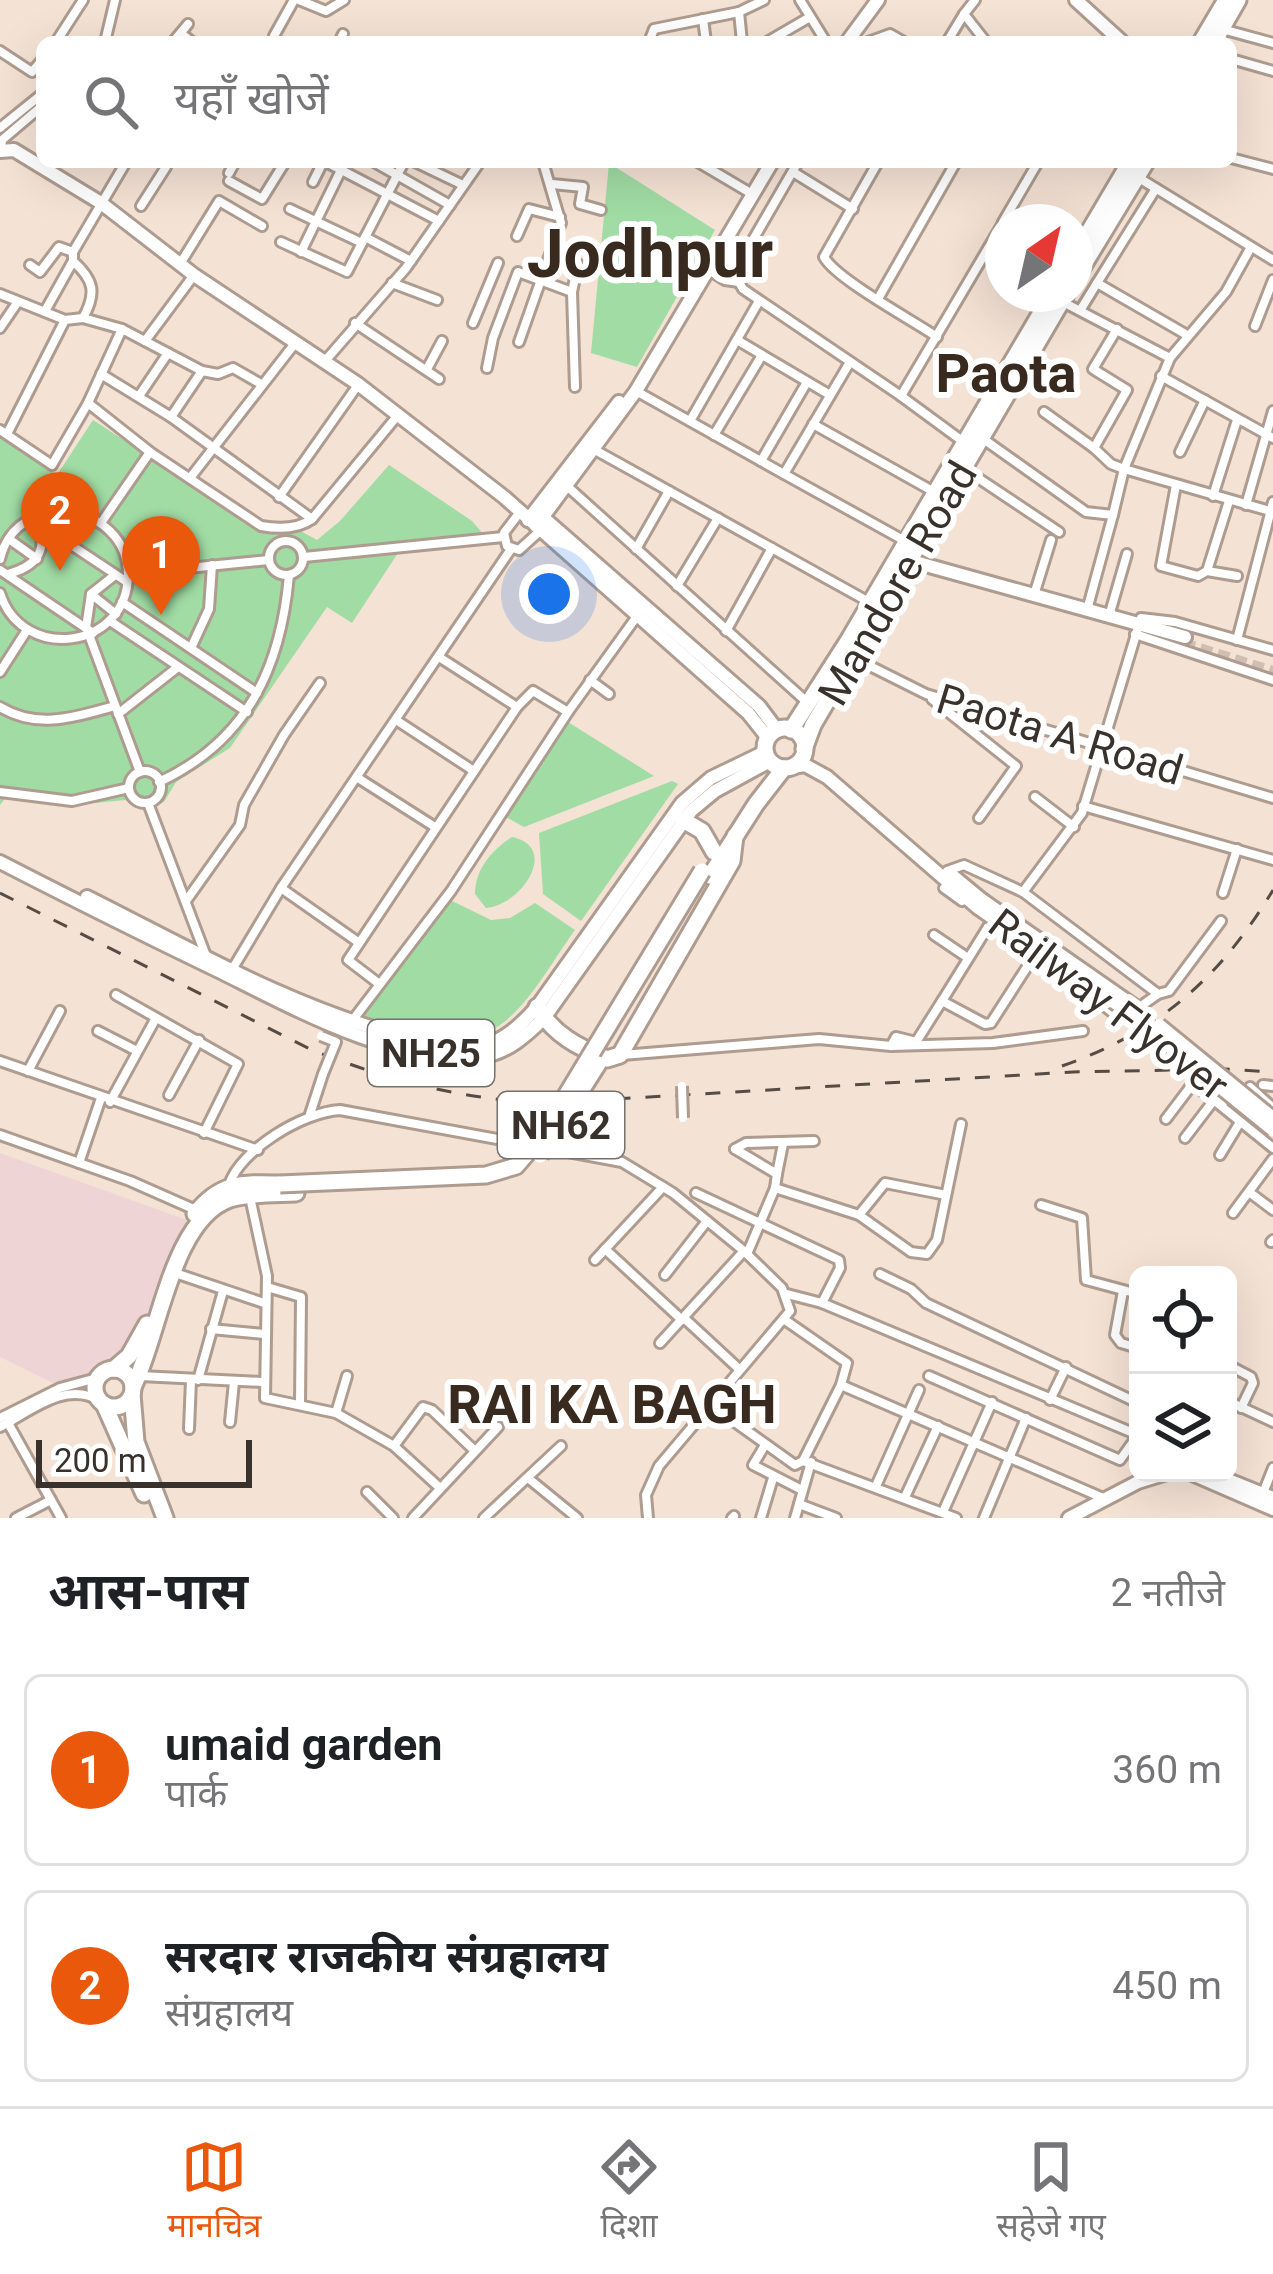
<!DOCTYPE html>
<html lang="hi">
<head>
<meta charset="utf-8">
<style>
  body { margin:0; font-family:Roboto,"Noto Sans Devanagari",sans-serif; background:#f6f6f6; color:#202124 }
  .controls { position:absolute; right:36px; bottom:36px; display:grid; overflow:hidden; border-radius:18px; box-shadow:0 12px 48px #0002 }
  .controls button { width:108px; height:108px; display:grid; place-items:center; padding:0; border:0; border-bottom:3px solid #e0e0e0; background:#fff; color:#202124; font:60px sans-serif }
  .compass { position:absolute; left:985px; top:204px; width:108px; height:108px; border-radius:50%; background:#fff; box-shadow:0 12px 48px #0002; rotate:34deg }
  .scale { position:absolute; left:36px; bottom:30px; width:216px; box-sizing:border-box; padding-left:12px; border:6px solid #39322c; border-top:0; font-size:33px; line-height:42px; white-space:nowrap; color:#39322c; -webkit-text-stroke:9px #fff; paint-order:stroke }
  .you { position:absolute; left:549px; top:594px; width:42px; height:42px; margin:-30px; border:9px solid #fff; border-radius:50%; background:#1a73e8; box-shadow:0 0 0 18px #1a73e833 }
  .badge { display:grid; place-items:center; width:78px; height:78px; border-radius:50%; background:#ea580c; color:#fff; font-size:39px; font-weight:700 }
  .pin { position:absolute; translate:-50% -99px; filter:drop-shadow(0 3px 6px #0008) }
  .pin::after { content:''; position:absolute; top:63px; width:42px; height:36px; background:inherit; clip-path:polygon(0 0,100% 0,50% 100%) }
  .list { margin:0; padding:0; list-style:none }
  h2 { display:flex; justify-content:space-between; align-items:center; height:156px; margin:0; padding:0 48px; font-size:51px }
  h2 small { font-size:39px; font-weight:400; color:#757577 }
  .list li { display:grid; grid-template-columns:78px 1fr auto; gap:36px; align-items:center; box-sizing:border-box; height:192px; margin:0 24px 24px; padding:0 24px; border:3px solid #e0e0e0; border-radius:18px }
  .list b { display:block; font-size:45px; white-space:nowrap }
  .list p { margin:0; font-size:39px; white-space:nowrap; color:#757577 }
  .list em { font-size:39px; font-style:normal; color:#757577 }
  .icon { flex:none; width:66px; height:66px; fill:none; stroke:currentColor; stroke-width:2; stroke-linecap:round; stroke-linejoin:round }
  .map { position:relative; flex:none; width:1273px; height:1518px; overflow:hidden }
  .search { position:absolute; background:#fff; box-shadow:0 12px 48px #0002; left:36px; right:36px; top:36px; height:132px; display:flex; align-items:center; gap:30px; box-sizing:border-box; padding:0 42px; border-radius:18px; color:#757577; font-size:45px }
  .sheet { height:588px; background:#fff }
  nav { display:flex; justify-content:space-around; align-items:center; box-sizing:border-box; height:168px; border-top:3px solid #e0e0e0; background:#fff; font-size:33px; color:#757577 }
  nav a { display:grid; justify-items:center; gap:6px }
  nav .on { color:#ea580c }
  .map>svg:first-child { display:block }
  .education { fill:#efd4d5 }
  .green { fill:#a1dca4 }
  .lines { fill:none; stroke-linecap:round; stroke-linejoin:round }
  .secondary-tunnel { stroke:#cfbfb2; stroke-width:12; stroke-dasharray:12 6; stroke-linecap:butt }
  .street-casing { stroke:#ad9c8f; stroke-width:14 }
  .secondary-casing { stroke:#ad9c8f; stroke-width:18 }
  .primary-casing { stroke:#ad9c8f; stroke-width:18 }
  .highway-casing { stroke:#ad9c8f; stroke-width:21 }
  .street { stroke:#fff; stroke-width:8 }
  .secondary { stroke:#fff; stroke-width:12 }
  .primary { stroke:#fff; stroke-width:12 }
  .highway { stroke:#fff; stroke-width:15 }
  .rail { stroke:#554c45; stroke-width:3; stroke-dasharray:15 15; stroke-linecap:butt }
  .street-bridge-casing { stroke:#ad9c8f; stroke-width:14; stroke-linecap:butt }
  .primary-bridge-casing { stroke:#ad9c8f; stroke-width:18; stroke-linecap:butt }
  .highway-bridge-casing { stroke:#ad9c8f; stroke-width:21; stroke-linecap:butt }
  .street-bridge { stroke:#fff; stroke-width:8 }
  .primary-bridge { stroke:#fff; stroke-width:12 }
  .highway-bridge { stroke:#fff; stroke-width:15 }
  .labels { text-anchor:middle; stroke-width:12; stroke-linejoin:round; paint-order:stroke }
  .shield { fill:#fff; stroke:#74706b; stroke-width:3 }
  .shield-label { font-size:39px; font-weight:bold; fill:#39322c }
  .street-label { font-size:42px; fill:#39322c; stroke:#fff }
  .district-label { font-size:54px; font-weight:bold; fill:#382a1f; stroke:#fff }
  .town-label { font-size:66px; font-weight:bold; fill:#382a1f; stroke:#fff }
</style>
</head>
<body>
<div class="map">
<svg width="1273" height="1518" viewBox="0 0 1273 1518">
  <rect width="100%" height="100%" fill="#f4e2d4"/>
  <polygon class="education" points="0,1153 187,1220 138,1337 101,1374 59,1386 0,1357"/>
  <g class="green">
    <polygon points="609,163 715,230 637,367 591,353"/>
    <polygon points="93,420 268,534 295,528 317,540 340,521 389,465 472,521 491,543 398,553 352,623 327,607 230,748 176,782 164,802 146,809 125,800 65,806 7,796 0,805 0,438 57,475"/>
    <polygon points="568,722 654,776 524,827 504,816"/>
    <polygon points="672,781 678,784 581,921 543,894 539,833"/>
    <path d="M 512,837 C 560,847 522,905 486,908 L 475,894 C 475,869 492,850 512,837 Z"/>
    <path d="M 448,899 L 491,920 L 510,918 L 535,903 L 575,930 C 543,973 511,1046 448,1040 C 418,1037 386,1024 357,1016 Z"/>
  </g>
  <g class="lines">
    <polyline class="secondary-tunnel" points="1183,644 1273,672"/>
    <g class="street-casing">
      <g id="street">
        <polyline points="299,0 326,11 344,0"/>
        <polyline points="800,0 826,42"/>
        <polyline points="975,0 964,14 986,42"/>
        <polyline points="739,12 742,42"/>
        <polyline points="703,19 706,42"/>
        <polyline points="1222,29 1273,43"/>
        <polyline points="182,34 192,42"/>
        <polyline points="274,36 294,0"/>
        <polyline points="56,42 83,0"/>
        <polyline points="105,42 115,0"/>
        <polyline points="173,42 188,24"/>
        <polyline points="339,42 343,34"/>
        <polyline points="649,42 654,29 739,12 764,0"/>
        <polyline points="767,42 810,17"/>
        <polyline points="868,42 890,34 904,42"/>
        <polyline points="947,42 964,14"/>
        <polyline points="0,51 32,72 42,60"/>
        <polyline points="1231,59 1273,71"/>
        <polyline points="0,128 42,94"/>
        <polyline points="1,151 2,140 42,106"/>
        <polyline points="1231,158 1273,169"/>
        <polyline points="326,162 439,221"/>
        <polyline points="374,162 450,205"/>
        <polyline points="415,162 463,185"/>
        <polyline points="698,162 747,191"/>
        <polyline points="798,162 743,257 739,282 743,289 901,396"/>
        <path d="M 878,162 L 824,257 C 836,279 912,320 937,337"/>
        <polyline points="793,172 853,209"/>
        <polyline points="229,173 235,162"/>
        <polyline points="1139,178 1273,260"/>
        <polyline points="229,181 262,199 285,162"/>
        <polyline points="313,182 323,162"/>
        <polyline points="552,184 583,187 580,204 601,210"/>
        <polyline points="1155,190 1097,283 1187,335"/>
        <polyline points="141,206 166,167 163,162"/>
        <polyline points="290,209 362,243"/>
        <polyline points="1003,222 1038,162"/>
        <polyline points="517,236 529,209 560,217"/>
        <polyline points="365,237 411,261"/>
        <polyline points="281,242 347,272 404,162"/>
        <polyline points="1251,247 1226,292 1170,358 1124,469 1270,511"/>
        <polyline points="301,252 345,162"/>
        <polyline points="180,264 219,201 262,226"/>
        <polyline points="30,265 40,272 59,247 73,252"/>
        <polyline points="709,270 725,280 739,282"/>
        <polyline points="392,283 437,300"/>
        <polyline points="572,292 575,387"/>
        <polyline points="0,294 65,320"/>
        <polyline points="879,297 956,162"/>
        <polyline points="1061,301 1170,358"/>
        <polyline points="1081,309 1097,283"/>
        <polyline points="45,311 73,261"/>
        <polyline points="355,323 439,379"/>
        <polyline points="473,323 498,263"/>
        <polyline points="1255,326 1273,280"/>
        <polyline points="0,328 17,303"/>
        <path d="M 122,329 L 83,318 C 97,293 94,280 73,261 L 73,252 L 126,162"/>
        <polyline points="737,340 830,395"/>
        <polyline points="145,341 194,275"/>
        <polyline points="519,342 561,223 543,162"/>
        <polyline points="325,361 406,268 480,162"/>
        <polyline points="850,362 784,474 905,541"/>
        <polyline points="487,368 493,338 518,272 572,292 578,264"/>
        <polyline points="427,369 442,341"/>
        <polyline points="101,374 171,417 312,519"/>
        <polyline points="1161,376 1273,438"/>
        <polyline points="636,391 784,474"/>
        <polyline points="139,396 168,353"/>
        <polyline points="88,403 122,329 202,371 218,374 233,368 261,384"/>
        <polyline points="1044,412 1094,448"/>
        <polyline points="171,417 202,371"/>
        <polyline points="690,421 759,301"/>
        <polyline points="813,424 936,493"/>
        <path d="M 0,430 L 52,465 L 88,403 L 150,452 L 261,526 C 278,529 298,529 312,519 L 398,415"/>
        <polyline points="7,434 65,320 83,318"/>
        <polyline points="714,435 762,355"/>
        <polyline points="982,438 1086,512 1113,515 1124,469 1111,464 1094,448 1127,390 1093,369 1117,329"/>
        <polyline points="965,443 901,396 1003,223"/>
        <polyline points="595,450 869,602"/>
        <polyline points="1180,452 1205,400"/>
        <polyline points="761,461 807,382"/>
        <polyline points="966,470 1059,532"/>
        <polyline points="190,478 296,342"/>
        <polyline points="1176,485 1161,566 1198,576 1207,571 1237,576"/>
        <polyline points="568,487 808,703"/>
        <polyline points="1213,496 1237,420"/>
        <polyline points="279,497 358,385"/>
        <polyline points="1246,505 1273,411"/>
        <polyline points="520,512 504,533 507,546 519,550 540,531"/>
        <polyline points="32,519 127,582"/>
        <polyline points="101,523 150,452"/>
        <polyline points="9,539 37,559"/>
        <circle cx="286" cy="558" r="17"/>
        <polyline points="636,549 669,491"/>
        <polyline points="304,557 503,537"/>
        <path d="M 0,559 C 17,487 128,502 128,575 C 127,650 22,663 0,593"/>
        <polyline points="0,570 93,633"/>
        <polyline points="1207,571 1229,501"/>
        <path d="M 8,574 C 34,567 48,553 39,525"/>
        <polyline points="128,574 269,560"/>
        <polyline points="677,586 718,518"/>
        <polyline points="91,594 116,614"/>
        <polyline points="1034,595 1051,540"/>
        <polyline points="122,602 257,693"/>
        <polyline points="1087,610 1113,515"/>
        <polyline points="1109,616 1127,554"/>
        <polyline points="110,621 247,712"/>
        <polyline points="86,628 91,594 115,575"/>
        <polyline points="726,631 772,548"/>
        <polyline points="1135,634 1273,680"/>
        <polyline points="89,635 140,772"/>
        <polyline points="1237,640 1273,502"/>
        <polyline points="191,648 209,609 212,565"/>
        <polyline points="439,657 517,707"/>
        <polyline points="854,658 926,694 1273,798"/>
        <polyline points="0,672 27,630"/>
        <polyline points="590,680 609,694"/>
        <polyline points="932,699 1016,766 979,818"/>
        <path d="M 0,707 C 38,730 75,717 115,706"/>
        <polyline points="118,714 178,667"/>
        <polyline points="396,720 474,771"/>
        <circle cx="145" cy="787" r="16"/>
        <polyline points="358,778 435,827"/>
        <path d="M 159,782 C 247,741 281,668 289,575"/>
        <polyline points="0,792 72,801 129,788"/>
        <polyline points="1035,797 1074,827"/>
        <polyline points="148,803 206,956"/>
        <polyline points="1083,806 1273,860"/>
        <polyline points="944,878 947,871 964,865 1023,892 1082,813 1141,618 1175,622 1273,650"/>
        <polyline points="281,888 358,942"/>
        <polyline points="944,888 962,901"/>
        <polyline points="1023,892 1158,994"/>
        <polyline points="1223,893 1237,849"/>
        <polyline points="186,901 240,825 244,805 284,735 320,683"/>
        <polyline points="934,935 968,958"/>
        <polyline points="1057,969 1112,1012 1127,1016 1158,994 1169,991 1221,921"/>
        <polyline points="230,973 281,888 511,549"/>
        <polyline points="378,983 348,960 517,707 533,691 568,712"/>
        <polyline points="116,995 238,1064 204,1133"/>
        <polyline points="942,1001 991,922"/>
        <polyline points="352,1021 451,891 568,712 640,612"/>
        <polyline points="98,1031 137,1051"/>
        <polyline points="891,1046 896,1037 916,1042 942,1001 985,1024 991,1023 1036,953"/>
        <polyline points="622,1055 819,1039 891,1046 993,1043 1083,1031"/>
        <polyline points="0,1061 258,1150"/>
        <polyline points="28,1071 60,1011"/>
        <polyline points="1263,1085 1273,1086"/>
        <polyline points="1250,1087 1273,1108"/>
        <polyline points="169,1095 199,1040"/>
        <polyline points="110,1102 156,1018"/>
        <polyline points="310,1114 323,1074"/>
        <polyline points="1166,1119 1191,1086 1200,1089 1273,1148"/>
        <polyline points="0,1135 130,1181 198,1211"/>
        <polyline points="1185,1138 1214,1100 1223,1102 1233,1096"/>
        <polyline points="735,1149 777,1174 775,1188 747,1254"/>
        <polyline points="735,1149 746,1143 814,1141"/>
        <polyline points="1220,1155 1240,1122"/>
        <polyline points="79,1163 101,1098"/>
        <polyline points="777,1174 783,1144"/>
        <path d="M 229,1185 C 240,1150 303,1112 340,1110 L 622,1162 L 673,1193 L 744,1251 L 782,1288 L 790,1311 L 659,1466 L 646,1495 L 648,1518"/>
        <polyline points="775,1188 859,1215 911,1252 927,1254 937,1240 961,1124"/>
        <polyline points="1249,1192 1273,1210"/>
        <polyline points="696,1193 839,1260 840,1268 822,1303"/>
        <polyline points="250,1197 267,1276 265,1398 336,1413 394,1446 440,1488"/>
        <polyline points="1041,1205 1082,1218 1086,1280 1138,1294"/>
        <polyline points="1233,1213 1273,1159"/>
        <polyline points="859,1215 885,1183 946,1195"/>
        <polyline points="1271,1242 1273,1240"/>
        <polyline points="605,1249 682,1320"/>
        <polyline points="595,1260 663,1187"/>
        <polyline points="175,1273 264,1303"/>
        <polyline points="880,1274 911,1289 926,1303 1138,1403"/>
        <polyline points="665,1275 707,1221"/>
        <polyline points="267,1287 301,1297 300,1404"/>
        <polyline points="1123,1291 1115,1335 1121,1343 1138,1348"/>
        <polyline points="787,1294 822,1303 1138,1435"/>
        <polyline points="684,1318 739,1369"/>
        <polyline points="211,1329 264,1334"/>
        <polyline points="660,1343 744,1251"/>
        <polyline points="1228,1365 1251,1377 1253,1383 1241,1408"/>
        <polyline points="140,1376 263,1382"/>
        <polyline points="929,1376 1120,1460 1138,1435"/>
        <polyline points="198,1380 223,1291"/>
        <polyline points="841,1385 1103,1498"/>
        <polyline points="1050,1400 1066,1367"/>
        <polyline points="1228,1401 1273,1422"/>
        <polyline points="711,1405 795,1465 803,1461 841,1385 847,1363 785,1320"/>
        <polyline points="336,1413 347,1376"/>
        <polyline points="0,1418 60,1388 97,1378"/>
        <polyline points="230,1422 234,1382"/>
        <polyline points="8,1423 61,1518"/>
        <path d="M 0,1427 C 31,1411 66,1380 100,1401"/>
        <polyline points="189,1429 191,1380"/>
        <polyline points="765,1445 753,1465 802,1490"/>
        <polyline points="394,1446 423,1407 432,1410 475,1451"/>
        <polyline points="803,1461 956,1518"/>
        <polyline points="528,1478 577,1518"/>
        <polyline points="876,1486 919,1390"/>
        <polyline points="367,1492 393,1518"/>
        <polyline points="1263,1493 1273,1468"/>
        <polyline points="905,1497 938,1426"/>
        <polyline points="799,1504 836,1518"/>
        <polyline points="943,1512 992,1402"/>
        <polyline points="16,1518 51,1500"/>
        <polyline points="413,1518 498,1427"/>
        <polyline points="484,1518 561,1446"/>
        <polyline points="732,1518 734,1516"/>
        <polyline points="761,1518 773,1478"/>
        <polyline points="795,1518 811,1462"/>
        <polyline points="984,1518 1026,1418"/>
      </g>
    </g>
    <g class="secondary-casing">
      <g id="secondary">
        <polyline points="1076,0 1122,42"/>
        <polyline points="847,42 878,0"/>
        <polyline points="0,151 14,150 101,203 194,275 358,384 504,497 748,713 768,738"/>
        <polyline points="538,513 759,706 777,730"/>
        <polyline points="528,520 619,402"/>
        <polyline points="536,526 636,391 772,162"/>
        <polyline points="904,559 1185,637"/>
        <polyline points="1190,1473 1273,1509"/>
        <polyline points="1211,1473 1273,1498"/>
        <polyline points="1069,1518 1138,1482 1167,1473"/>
      </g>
    </g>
    <g class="primary-casing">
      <g id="primary">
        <polyline points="792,767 805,765 827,777 977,907"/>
        <path d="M 0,862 C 74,900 148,937 223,973 C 293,1008 402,1068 483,1056 C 507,1053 527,1035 544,1018 L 691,811 L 715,791 L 770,761"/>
        <polyline points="953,876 982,900"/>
        <path d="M 87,897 C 191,949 292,1008 405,1037 C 428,1043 453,1051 477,1047 C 502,1043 521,1025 537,1007 L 682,803 L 711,778 L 765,752"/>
      </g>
    </g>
    <g class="highway-casing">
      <g id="highway">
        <polyline points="1201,42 1226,0"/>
        <polyline points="1214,42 1238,0"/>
        <polyline points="1075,255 1130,162"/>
        <polyline points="1075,279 1146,162"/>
        <circle cx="785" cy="748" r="20"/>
        <polyline points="791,730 848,641 1052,294"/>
        <polyline points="804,749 813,725 1066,294"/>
        <polyline points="683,820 702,831 714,852"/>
        <polyline points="710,876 756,804 784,768"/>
        <path d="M 537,1007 C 554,1035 578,1047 607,1059 L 620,1055 L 732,861 L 735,836"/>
        <path d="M 195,1214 C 220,1182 242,1183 280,1184"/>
        <polyline points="114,1369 129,1356 147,1324"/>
        <circle cx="114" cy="1388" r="19"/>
        <path d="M 133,1387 C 159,1337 171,1219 230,1199 C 251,1193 275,1194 296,1193"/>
        <polyline points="132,1394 136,1442 165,1518"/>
        <polyline points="104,1404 144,1494"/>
      </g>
    </g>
    <use href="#street" class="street"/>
    <use href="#secondary" class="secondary"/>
    <use href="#primary" class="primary"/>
    <use href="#highway" class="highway"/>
    <g class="rail">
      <path d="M 0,893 L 310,1049 C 386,1080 464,1100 547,1103 L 1073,1072 L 1225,1069 L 1273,1072"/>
      <path d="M 1062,1066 C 1159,1032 1220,978 1273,890"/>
    </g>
    <g class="street-bridge-casing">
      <g id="street-bridge">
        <polyline points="321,1036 336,1042 323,1074"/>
        <polyline points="682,1086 683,1118"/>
      </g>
    </g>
    <g class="primary-bridge-casing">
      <g id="primary-bridge">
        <polyline points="982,900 1134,1006"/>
        <polyline points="977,907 1121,1007 1273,1130"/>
        <polyline points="1159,1025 1273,1118"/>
      </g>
    </g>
    <g class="highway-bridge-casing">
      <g id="highway-bridge">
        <polyline points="540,1155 598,1064"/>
        <polyline points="280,1184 486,1175 516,1166 541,1137 702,871"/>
      </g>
    </g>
    <use href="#street-bridge" class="street-bridge"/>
    <use href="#primary-bridge" class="primary-bridge"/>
    <use href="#highway-bridge" class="highway-bridge"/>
  </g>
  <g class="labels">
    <g class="shield">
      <rect x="368" y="1020" width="126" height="66" rx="9"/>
      <rect x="498" y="1092" width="126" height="66" rx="9"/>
    </g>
    <g class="shield-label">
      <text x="431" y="1067">NH25</text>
      <text x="561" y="1139">NH62</text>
    </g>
    <g class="street-label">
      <text transform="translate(897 583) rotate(-60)" y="15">Mandore Road</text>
      <text transform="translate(1060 734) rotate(17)" y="15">Paota A Road</text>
      <text transform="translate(1109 1004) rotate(37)" y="15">Railway Flyover</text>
    </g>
    <g class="district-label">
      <text x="1006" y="392">Paota</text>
      <text x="612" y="1423">RAI KA BAGH</text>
    </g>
    <g class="town-label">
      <text x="650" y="277">Jodhpur</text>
    </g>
  </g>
</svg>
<div class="controls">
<button><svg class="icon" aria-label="locate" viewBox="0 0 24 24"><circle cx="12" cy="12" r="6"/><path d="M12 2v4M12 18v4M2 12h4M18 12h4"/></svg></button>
<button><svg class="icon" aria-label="layers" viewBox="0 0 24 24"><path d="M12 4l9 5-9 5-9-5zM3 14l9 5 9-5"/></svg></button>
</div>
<svg class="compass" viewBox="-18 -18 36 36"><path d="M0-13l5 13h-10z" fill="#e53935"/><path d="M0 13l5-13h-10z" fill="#757577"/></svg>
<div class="scale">200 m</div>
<div class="you"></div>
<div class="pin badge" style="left:161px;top:615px">1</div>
<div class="pin badge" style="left:60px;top:571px">2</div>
<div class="search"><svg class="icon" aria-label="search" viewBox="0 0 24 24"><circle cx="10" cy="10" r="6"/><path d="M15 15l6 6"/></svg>यहाँ खोजें</div>
</div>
<section class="sheet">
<h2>आस-पास<small>2 नतीजे</small></h2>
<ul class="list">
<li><span class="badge">1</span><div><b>umaid garden</b><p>पार्क</p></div><em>360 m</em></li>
<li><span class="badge">2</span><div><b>सरदार राजकीय संग्रहालय</b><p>संग्रहालय</p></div><em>450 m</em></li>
</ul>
</section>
<nav>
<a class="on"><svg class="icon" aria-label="map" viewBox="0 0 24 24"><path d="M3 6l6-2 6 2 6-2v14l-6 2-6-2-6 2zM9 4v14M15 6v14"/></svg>मानचित्र</a>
<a><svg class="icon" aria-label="directions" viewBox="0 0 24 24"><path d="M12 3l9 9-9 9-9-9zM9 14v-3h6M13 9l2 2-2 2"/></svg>दिशा</a>
<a><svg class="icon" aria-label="saved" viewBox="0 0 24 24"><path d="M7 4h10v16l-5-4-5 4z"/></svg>सहेजे गए</a>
</nav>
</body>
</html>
